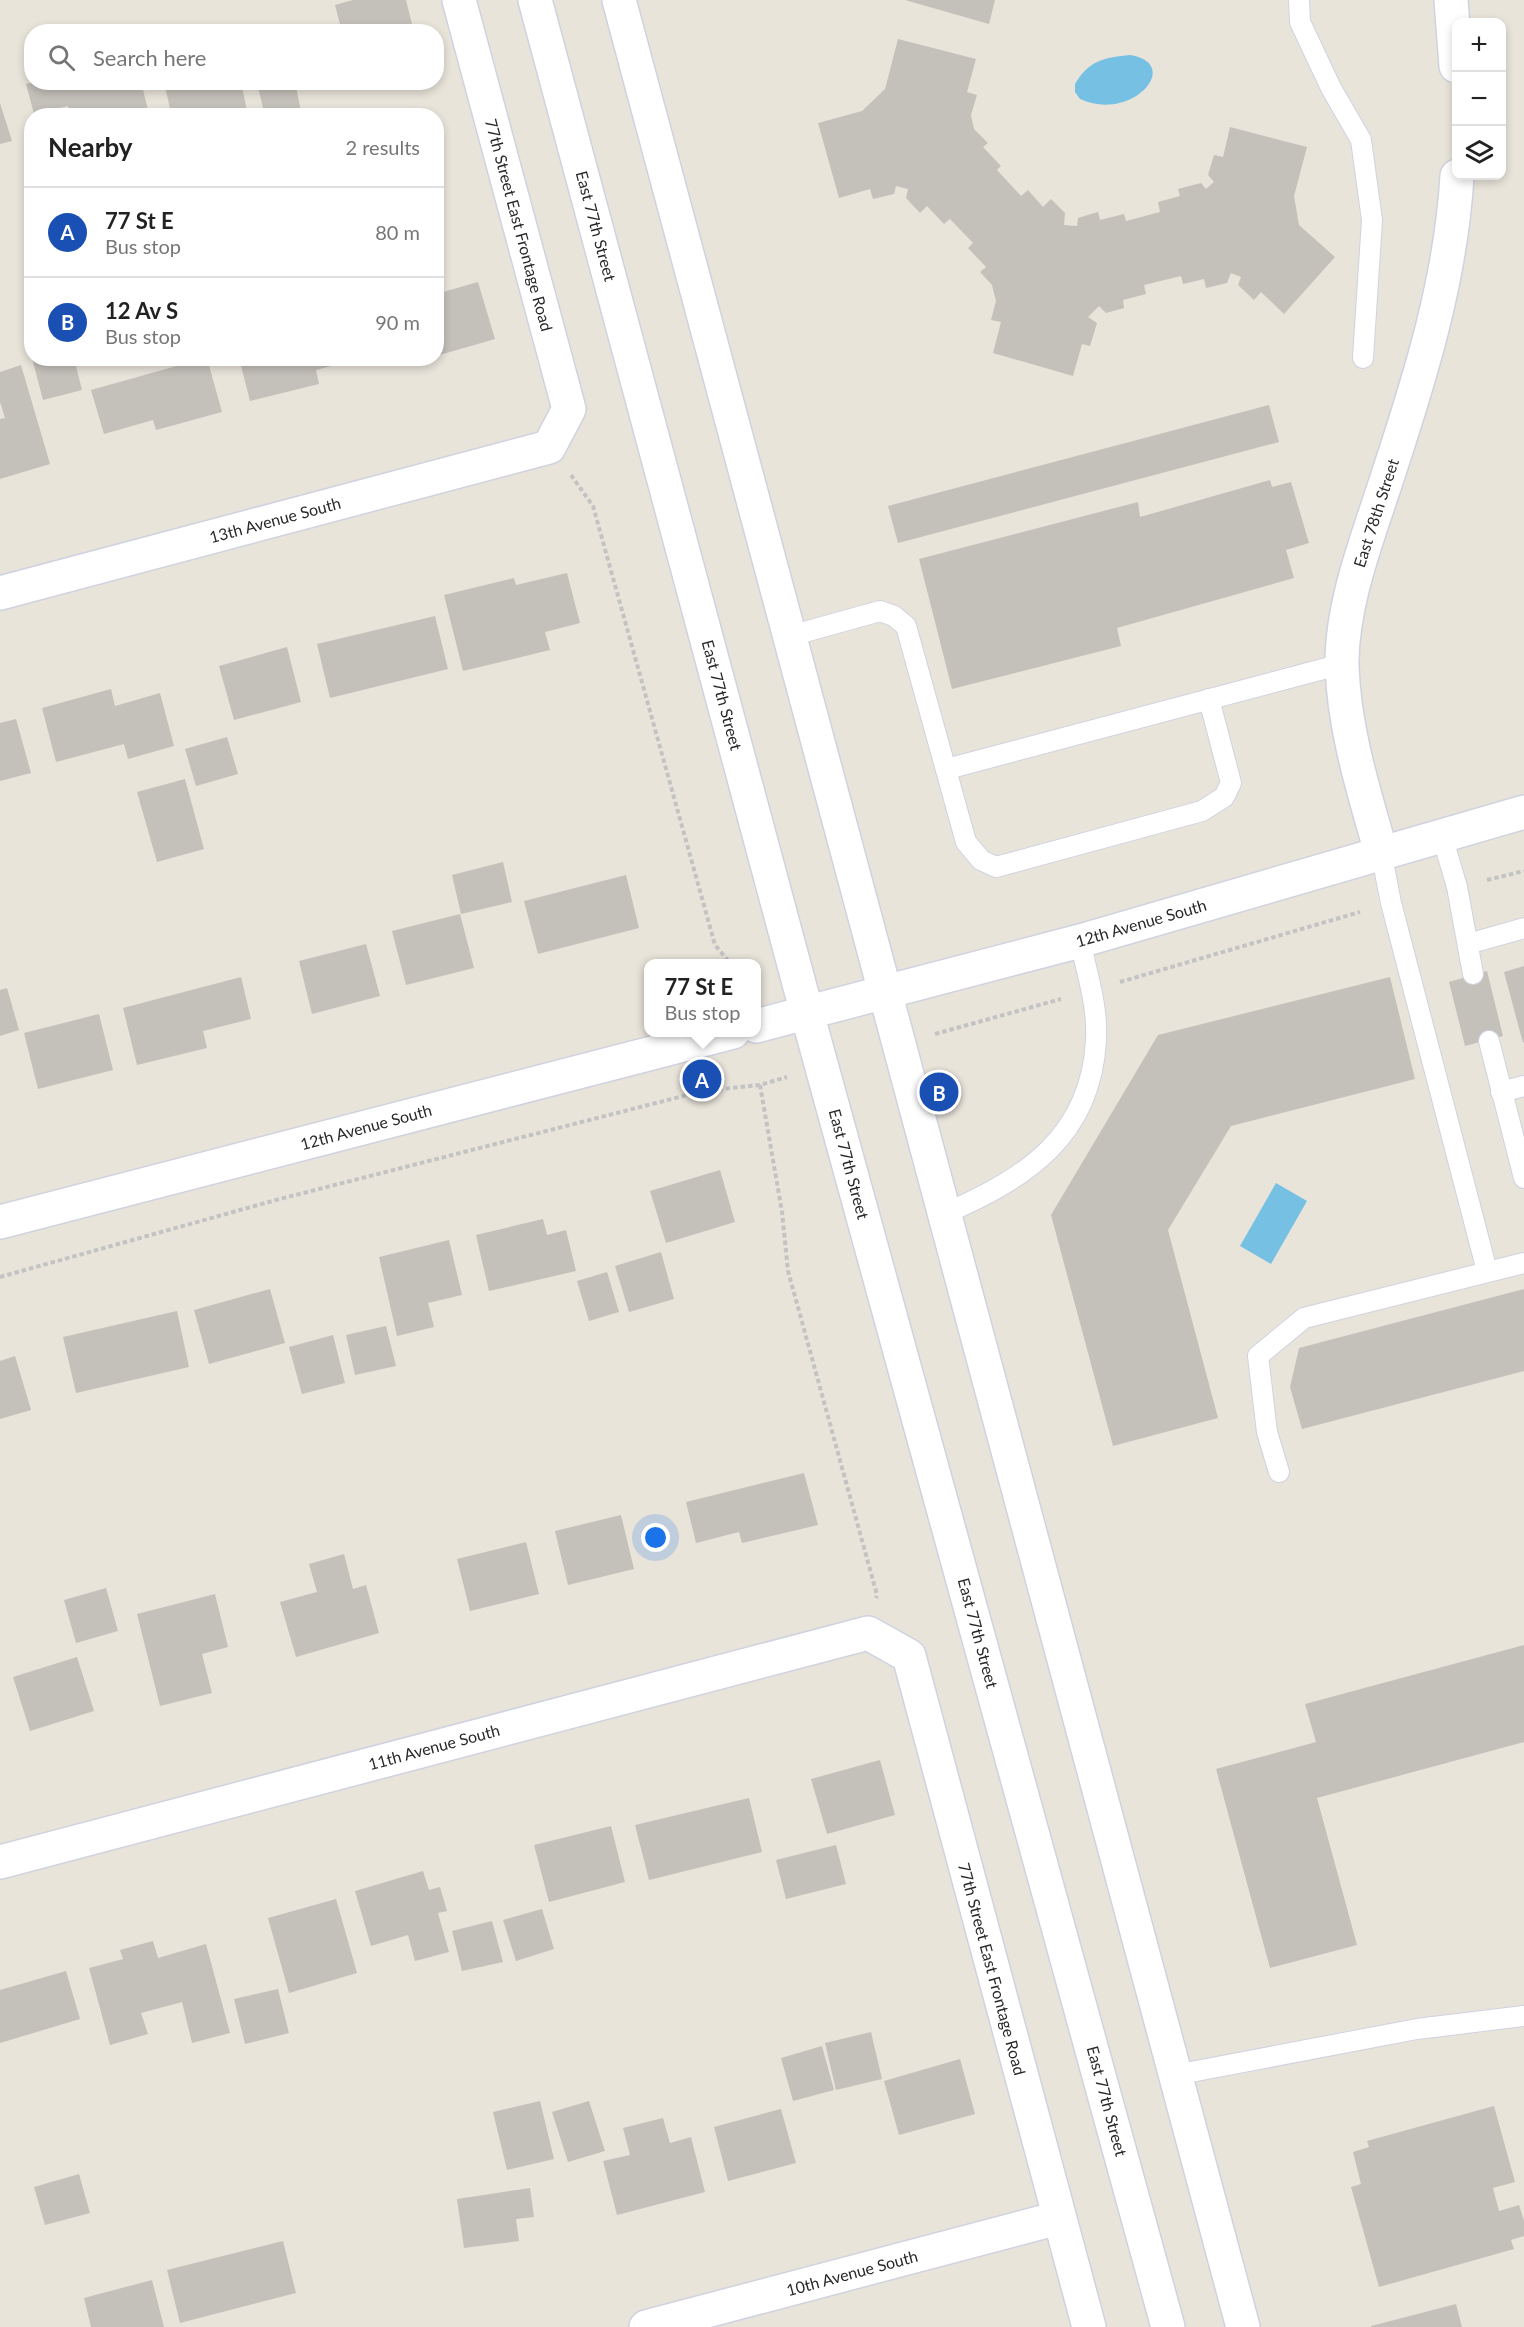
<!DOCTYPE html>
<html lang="en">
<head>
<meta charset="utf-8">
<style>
  body { margin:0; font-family:Lato,sans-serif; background:#f2f2f2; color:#222 }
  .controls { position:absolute; right:18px; top:18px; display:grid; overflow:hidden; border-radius:12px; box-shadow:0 3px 9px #0003 }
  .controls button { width:54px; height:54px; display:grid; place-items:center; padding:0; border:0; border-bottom:2px solid #e0e0e0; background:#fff; color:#222; font:30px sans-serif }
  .you { position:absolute; left:656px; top:1538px; width:21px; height:21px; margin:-15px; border:4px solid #fff; border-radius:50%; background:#1a73e8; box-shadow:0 0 0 9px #1a73e833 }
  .badge { display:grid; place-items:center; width:39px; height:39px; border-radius:50%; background:#b45309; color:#fff; font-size:20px; font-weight:700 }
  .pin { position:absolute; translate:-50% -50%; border:3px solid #fff; box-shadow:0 2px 6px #0006 }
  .popup { position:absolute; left:644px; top:959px; width:117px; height:78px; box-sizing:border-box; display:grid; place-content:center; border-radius:12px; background:#fff; filter:drop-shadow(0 2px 4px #0005); font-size:20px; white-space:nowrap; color:#767676 }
  .popup b { font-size:22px; color:#222 }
  .popup::after { content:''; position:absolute; left:50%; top:100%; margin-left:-12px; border:12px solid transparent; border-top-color:#fff }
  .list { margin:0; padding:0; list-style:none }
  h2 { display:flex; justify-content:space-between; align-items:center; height:78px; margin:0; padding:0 24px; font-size:26px }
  h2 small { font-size:20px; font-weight:400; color:#767676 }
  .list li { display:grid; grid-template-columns:39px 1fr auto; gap:18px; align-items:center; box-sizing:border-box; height:90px; padding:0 24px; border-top:2px solid #e0e0e0 }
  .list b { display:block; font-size:22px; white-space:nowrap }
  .list p { margin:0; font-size:20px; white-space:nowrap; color:#767676 }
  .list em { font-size:20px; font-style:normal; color:#767676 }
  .icon { flex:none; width:33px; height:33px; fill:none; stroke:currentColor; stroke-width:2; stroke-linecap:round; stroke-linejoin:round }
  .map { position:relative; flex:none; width:1524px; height:2327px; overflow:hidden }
  .search { position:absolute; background:#fff; box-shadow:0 3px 9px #0003; left:24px; top:24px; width:420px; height:66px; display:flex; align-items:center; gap:15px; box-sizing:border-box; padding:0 21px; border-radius:24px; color:#767676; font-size:22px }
  .panel { position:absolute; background:#fff; box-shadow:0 3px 9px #0003; left:24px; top:108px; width:420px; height:258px; border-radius:24px }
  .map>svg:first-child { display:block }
  .water { fill:#75c0e3 }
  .building { fill:#c4c0ba }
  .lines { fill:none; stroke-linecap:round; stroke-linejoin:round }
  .lane-casing { stroke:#d0d2e0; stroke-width:22 }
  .street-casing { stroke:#d0d2e0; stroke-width:36 }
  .secondary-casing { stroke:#d0d2e0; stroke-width:36 }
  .path { stroke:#c3c3c3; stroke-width:4; stroke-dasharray:4.5 3; stroke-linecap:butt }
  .lane { stroke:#fff; stroke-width:20 }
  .street { stroke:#fff; stroke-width:33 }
  .secondary { stroke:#fff; stroke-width:33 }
  .labels { text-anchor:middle; stroke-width:4.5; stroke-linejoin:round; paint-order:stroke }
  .street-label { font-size:16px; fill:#282828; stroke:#fff }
</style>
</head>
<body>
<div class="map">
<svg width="1524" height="2327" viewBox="0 0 1524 2327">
  <rect width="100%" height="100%" fill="#e9e4da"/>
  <g class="water">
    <path d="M 1130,55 C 1184,64 1131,123 1080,99 L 1075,92 L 1075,84 C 1088,61 1105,57 1130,55 Z"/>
    <polygon points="1276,1183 1307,1201 1271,1264 1240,1246"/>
  </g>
  <g class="building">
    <polygon points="353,0 406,0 414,32 342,32 335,5"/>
    <polygon points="905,0 995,0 989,24"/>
    <polygon points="898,39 976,59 967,92 977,95 971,115 974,129 988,143 983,147 1001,166 997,170 1021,196 1028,190 1043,207 1051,199 1065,213 1064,225 1077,226 1078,218 1098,212 1100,220 1124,214 1126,221 1160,212 1158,202 1180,196 1178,189 1201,183 1206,189 1214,182 1208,175 1214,155 1223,157 1230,127 1307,147 1294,196 1299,225 1335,257 1284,314 1261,292 1254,300 1238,285 1241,277 1231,273 1227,283 1206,288 1204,279 1183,284 1181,276 1144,285 1146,294 1123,300 1124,308 1106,313 1099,306 1088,317 1097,323 1090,346 1082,344 1073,376 993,353 1001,322 991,320 996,301 992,285 980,272 986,267 968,248 973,243 950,219 944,224 927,206 920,213 906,198 908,189 896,186 894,194 873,199 870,189 839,198 818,123 862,111 885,89"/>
    <polygon points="34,82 141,82 148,110 127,116 70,116 68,106 34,114 26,84"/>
    <polygon points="164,82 241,82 247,111 227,116 189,116 187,109 171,113"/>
    <polygon points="295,82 302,116 265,116 257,83"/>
    <polygon points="0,103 12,141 0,144"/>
    <polygon points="478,282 495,339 436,356 436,294"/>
    <polygon points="32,358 74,358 82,390 43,400"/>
    <polygon points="205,358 207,358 222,412 156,430 153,420 104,434 91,390"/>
    <polygon points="239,358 358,358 358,359 316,370 319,384 250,401"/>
    <polygon points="21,365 50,464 0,479 0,419 5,418 0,402 0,372"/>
    <polygon points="1269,405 1279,442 898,543 888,506"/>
    <polygon points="1270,480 1272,487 1291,482 1309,543 1286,550 1294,578 1117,628 1121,646 952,689 919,559 1138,502 1140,517"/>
    <polygon points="567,573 580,623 545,632 550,650 463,671 444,595 514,578 516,585"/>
    <polygon points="435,616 448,669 330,698 317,644"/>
    <polygon points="287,647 301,702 234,720 219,666"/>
    <polygon points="111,689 115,706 160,693 174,746 128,759 124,744 56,762 42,708"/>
    <polygon points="16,719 31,773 0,781 0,723"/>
    <polygon points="227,737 238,774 196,786 185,749"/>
    <polygon points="185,779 204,849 157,862 137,792"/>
    <polygon points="503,862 512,902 461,914 452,875"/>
    <polygon points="626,875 639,928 538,954 524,901"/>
    <polygon points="460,914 474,968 406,985 392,931"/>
    <polygon points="366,944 380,996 312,1014 299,961"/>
    <polygon points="1524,966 1524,1042 1523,1043 1504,972"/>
    <polygon points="1487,971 1503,1036 1465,1046 1449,982"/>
    <polygon points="241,977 251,1019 203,1031 207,1048 137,1065 123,1008"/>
    <polygon points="1390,977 1415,1079 1231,1126 1168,1230 1218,1418 1113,1446 1051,1215 1158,1035"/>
    <polygon points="7,988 19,1030 0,1036 0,990"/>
    <polygon points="99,1014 113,1070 38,1089 24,1033"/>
    <polygon points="720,1170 735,1222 666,1243 650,1191"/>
    <polygon points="543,1219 547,1235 566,1230 576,1271 489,1291 476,1235"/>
    <polygon points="449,1240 462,1295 428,1303 434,1327 397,1336 379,1257"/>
    <polygon points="661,1252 674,1299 629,1312 615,1266"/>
    <polygon points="607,1272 619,1312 589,1321 577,1281"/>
    <polygon points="270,1289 285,1343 209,1364 194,1310"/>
    <polygon points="1524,1289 1524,1371 1302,1429 1290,1387 1299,1348"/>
    <polygon points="177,1311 189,1367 76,1393 63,1337"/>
    <polygon points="386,1326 396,1366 355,1375 346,1335"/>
    <polygon points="333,1335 345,1383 302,1394 289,1347"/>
    <polygon points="15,1356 31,1410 0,1419 0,1361"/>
    <polygon points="804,1473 818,1525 742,1543 739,1532 696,1543 686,1502"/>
    <polygon points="621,1515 634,1569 568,1585 555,1531"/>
    <polygon points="526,1542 539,1594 470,1611 457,1559"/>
    <polygon points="344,1554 353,1589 366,1585 379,1633 296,1657 280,1602 317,1592 309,1564"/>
    <polygon points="106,1588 118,1631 76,1643 64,1600"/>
    <polygon points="215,1594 228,1647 202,1654 212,1693 160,1706 137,1614"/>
    <polygon points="1524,1645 1524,1742 1317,1798 1357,1945 1270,1968 1216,1769 1316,1742 1305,1704"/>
    <polygon points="77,1657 94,1711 30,1731 13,1677"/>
    <polygon points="880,1760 895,1815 827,1834 811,1779"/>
    <polygon points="749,1798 762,1852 649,1880 635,1825"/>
    <polygon points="611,1826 625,1882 549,1902 534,1845"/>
    <polygon points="836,1845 846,1884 786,1899 776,1860"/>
    <polygon points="423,1871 429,1890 440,1887 447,1911 438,1913 449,1952 415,1961 408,1935 371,1946 355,1891"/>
    <polygon points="336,1899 357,1973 289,1993 268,1918"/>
    <polygon points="542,1909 554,1949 516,1961 503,1920"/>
    <polygon points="492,1921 503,1962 462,1971 452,1931"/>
    <polygon points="153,1941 158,1958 206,1944 230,2033 192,2043 182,2002 141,2013 148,2034 110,2045 89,1968 123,1959 120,1950"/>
    <polygon points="66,1971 80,2019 0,2043 0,1990"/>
    <polygon points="278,1989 289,2033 245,2044 234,1999"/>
    <polygon points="871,2032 882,2079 836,2090 825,2043"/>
    <polygon points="822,2046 834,2090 793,2101 781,2058"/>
    <polygon points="960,2059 975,2114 899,2135 884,2081"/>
    <polygon points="540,2101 554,2159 507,2170 493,2112"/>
    <polygon points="589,2101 605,2151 568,2162 552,2112"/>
    <polygon points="1494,2106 1515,2182 1493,2188 1499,2211 1519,2205 1524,2221 1524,2236 1511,2240 1514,2249 1379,2287 1351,2187 1361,2184 1353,2152 1369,2147 1367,2141"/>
    <polygon points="781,2109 796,2163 728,2181 714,2127"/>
    <polygon points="663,2118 670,2143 691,2137 705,2192 617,2215 603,2161 630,2155 623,2128"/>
    <polygon points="79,2174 90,2213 45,2225 34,2187"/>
    <polygon points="530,2188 534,2217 516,2219 519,2241 464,2248 457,2199"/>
    <polygon points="283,2241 296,2293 180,2323 167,2270"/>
    <polygon points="152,2280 164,2327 91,2327 84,2298"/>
    <polygon points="1456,2304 1462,2327 1371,2327 1371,2326"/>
  </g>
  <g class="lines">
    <g class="lane-casing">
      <g id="lane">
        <polyline points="1299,0 1300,22 1331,88 1361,140 1372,220 1363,358"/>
        <polyline points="790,636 880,611 894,616 906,626 966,842 981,860 996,867 1202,811 1224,797 1231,783 1209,699"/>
        <polyline points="947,769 1342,664"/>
        <polyline points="1442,836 1457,887 1473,974"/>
        <polyline points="1381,852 1391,903 1487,1271"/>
        <polyline points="1468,944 1524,928"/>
        <polyline points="1489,1041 1524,1178"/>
        <polyline points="1501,1092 1524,1086"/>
        <path d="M 944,1214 C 1025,1179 1091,1137 1096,1040 C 1098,1007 1087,973 1080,941"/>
        <polyline points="1279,1472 1267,1432 1258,1356 1304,1318 1524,1263"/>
        <polyline points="1175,2075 1417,2029 1524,2016"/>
      </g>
    </g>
    <g class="street-casing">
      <g id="street">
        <polyline points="0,593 549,447 569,409 459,0"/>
        <polyline points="0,1862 868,1633 909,1656 1089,2327"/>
        <polyline points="646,2327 1058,2218"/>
      </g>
    </g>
    <g class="secondary-casing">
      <g id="secondary">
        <polyline points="535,0 807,1013 1168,2327"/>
        <polyline points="619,0 1243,2327"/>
        <polyline points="1451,0 1456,66"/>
        <path d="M 1381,852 C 1364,792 1344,730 1342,666 C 1341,602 1370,532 1389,472 C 1421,375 1451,278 1457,176"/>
        <polyline points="756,1026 1080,941 1524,812"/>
        <polyline points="0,1222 733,1032"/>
      </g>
    </g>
    <g class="path">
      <polyline points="571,475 593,506 715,945 731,964"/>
      <polyline points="1487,880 1524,871"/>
      <polyline points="1120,982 1360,912"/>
      <polyline points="935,1034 1061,999"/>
      <polyline points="760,1085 782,1212 788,1271 877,1595 876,1598"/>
      <polyline points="0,1277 276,1200 703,1091 760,1085 787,1077"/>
    </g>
    <use href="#lane" class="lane"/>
    <use href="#street" class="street"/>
    <use href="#secondary" class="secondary"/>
  </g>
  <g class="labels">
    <g class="street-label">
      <text transform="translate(519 225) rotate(75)" y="6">77th Street East Frontage Road</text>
      <text transform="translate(596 226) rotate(75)" y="6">East 77th Street</text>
      <text transform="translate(1376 513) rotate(-72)" y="6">East 78th Street</text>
      <text transform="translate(275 520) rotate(-15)" y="6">13th Avenue South</text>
      <text transform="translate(722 695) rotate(75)" y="6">East 77th Street</text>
      <text transform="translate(1141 923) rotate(-16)" y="6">12th Avenue South</text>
      <text transform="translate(366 1127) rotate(-15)" y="6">12th Avenue South</text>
      <text transform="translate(849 1164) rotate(75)" y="6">East 77th Street</text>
      <text transform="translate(978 1633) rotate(75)" y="6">East 77th Street</text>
      <text transform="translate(434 1747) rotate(-15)" y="6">11th Avenue South</text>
      <text transform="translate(992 1969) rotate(75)" y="6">77th Street East Frontage Road</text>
      <text transform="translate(1107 2101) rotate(75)" y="6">East 77th Street</text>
      <text transform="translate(852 2273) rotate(-15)" y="6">10th Avenue South</text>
    </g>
  </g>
</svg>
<div class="controls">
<button>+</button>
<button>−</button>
<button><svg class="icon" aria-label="layers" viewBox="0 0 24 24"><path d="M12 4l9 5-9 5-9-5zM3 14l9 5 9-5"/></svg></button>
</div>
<div class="you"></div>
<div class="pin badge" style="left:702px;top:1079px;background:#1a4fb4">A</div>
<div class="popup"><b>77 St E</b>Bus stop</div>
<div class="pin badge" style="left:939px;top:1092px;background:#1a4fb4">B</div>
<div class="search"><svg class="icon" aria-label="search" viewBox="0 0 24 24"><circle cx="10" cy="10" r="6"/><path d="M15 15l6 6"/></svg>Search here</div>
<section class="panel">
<h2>Nearby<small>2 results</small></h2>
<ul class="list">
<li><span class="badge" style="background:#1a4fb4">A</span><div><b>77 St E</b><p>Bus stop</p></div><em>80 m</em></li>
<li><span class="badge" style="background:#1a4fb4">B</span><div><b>12 Av S</b><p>Bus stop</p></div><em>90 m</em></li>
</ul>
</section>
</div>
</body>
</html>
